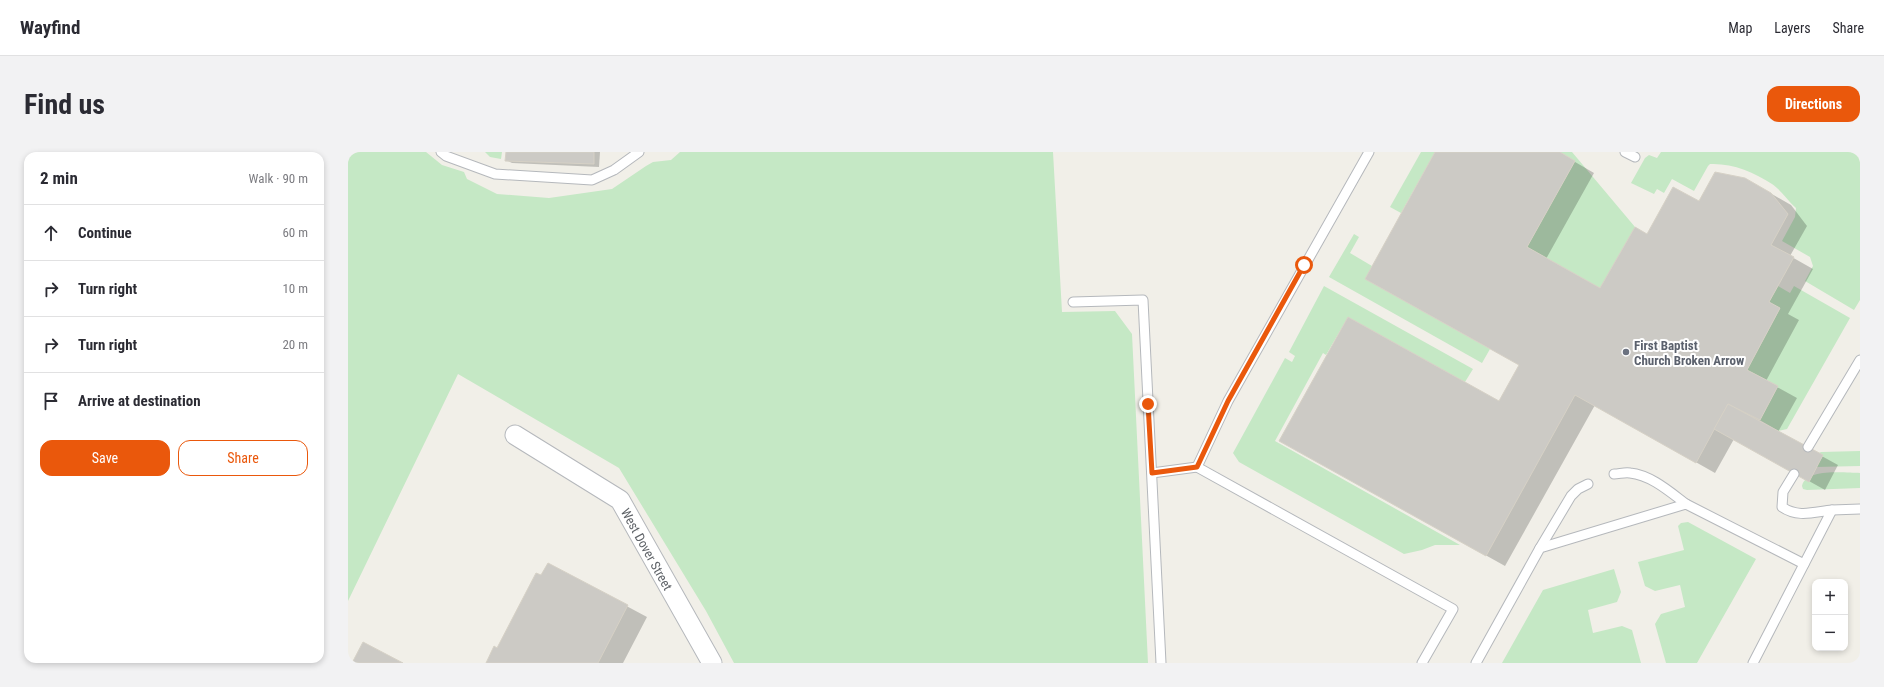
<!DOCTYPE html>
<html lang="en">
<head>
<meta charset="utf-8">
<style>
  body { margin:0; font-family:"Roboto Condensed",sans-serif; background:#f2f2f3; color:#2b2b33 }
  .controls { position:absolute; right:12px; bottom:12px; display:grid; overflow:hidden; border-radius:8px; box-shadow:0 2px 6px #0003 }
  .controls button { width:36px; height:36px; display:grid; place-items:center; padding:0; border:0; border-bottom:1px solid #e1e1e2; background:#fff; color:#2b2b33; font:20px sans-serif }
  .stop { position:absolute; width:12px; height:12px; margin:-9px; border:3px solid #ea580c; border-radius:50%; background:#fff }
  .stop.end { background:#ea580c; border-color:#fff; box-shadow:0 1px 4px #0008 }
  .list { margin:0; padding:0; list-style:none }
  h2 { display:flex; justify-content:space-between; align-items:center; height:52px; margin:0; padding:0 16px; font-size:17px }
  h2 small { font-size:13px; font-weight:400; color:#7c7c81 }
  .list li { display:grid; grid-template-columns:26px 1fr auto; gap:12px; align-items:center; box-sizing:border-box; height:56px; padding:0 16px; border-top:1px solid #e1e1e2 }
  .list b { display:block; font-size:15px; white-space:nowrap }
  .list em { font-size:13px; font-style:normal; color:#7c7c81 }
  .actions { display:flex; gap:8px; padding:12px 16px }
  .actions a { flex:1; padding:9px 0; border:1px solid #ea580c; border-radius:12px; text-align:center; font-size:14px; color:#ea580c }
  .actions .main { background:#ea580c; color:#fff }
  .icon { flex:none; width:22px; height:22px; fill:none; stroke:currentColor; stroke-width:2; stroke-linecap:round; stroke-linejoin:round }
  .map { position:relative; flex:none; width:1512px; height:511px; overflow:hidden; border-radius:12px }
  header { display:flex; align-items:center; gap:24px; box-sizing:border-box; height:56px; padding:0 20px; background:#fff; border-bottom:1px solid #e1e1e2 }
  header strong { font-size:19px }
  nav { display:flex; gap:22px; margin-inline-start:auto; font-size:14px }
  .intro { display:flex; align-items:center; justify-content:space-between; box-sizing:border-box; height:96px; padding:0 24px }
  h1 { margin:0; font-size:28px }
  .button { padding:10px 18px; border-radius:12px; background:#ea580c; color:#fff; font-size:14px; font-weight:700 }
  main { display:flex; gap:24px; padding:0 24px }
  aside { flex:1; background:#fff; border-radius:12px; box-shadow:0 2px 6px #0003 }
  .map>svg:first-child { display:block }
  .green { fill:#c5e8c5 }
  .shadow { fill:#0003 }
  .building { fill:#cccac5; stroke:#d6d1c6 }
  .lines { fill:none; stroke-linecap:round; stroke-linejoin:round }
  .lane-casing { stroke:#b5b8bc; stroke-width:11 }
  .street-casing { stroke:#b5b8bc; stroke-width:21 }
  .lane { stroke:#fff; stroke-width:9 }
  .street { stroke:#fff; stroke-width:19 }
  .route { stroke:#ea580c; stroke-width:5 }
  .worship-dot { fill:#6b7280; stroke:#fff; stroke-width:1.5 }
  .labels { text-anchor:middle; stroke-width:4; stroke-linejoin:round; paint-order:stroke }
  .worship-label { font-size:13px; font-weight:bold; fill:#5b616d; stroke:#fff; text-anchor:start }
  .street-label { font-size:13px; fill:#5f6368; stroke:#fff }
</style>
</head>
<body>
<header>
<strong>Wayfind</strong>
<nav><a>Map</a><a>Layers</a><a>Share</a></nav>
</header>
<div class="intro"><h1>Find us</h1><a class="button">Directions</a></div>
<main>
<aside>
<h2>2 min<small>Walk · 90 m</small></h2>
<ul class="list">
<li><svg class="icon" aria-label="ahead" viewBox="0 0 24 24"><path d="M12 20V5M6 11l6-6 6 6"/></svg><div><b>Continue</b></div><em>60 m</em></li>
<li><svg class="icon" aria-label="right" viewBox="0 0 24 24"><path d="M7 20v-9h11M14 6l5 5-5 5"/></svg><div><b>Turn right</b></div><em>10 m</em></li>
<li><svg class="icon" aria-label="right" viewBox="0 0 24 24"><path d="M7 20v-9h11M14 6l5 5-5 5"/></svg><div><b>Turn right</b></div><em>20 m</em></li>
<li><svg class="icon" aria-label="arrive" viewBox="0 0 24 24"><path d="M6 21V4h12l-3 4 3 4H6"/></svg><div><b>Arrive at destination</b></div></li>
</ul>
<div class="actions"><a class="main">Save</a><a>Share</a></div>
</aside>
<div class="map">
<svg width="1512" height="511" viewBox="0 0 1512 511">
  <rect width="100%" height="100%" fill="#f1efe8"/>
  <g class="green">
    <polygon points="0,0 78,0 94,13 116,20 119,27 149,42 201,46 264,37 298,14 305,10 323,8 332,0 705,0 714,160 767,159 784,182 800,511 386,511 358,459 271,316 110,222 0,449"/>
    <polygon points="137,0 154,0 153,7 142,5"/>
    <polygon points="1073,0 1087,0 1053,61 1042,55"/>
    <polygon points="1212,0 1224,0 1287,75 1252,136 1179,95 1227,9"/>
    <path d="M 1313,0 L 1512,0 L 1512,148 L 1506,158 L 1457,129 L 1465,114 L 1462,105 L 1434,89 L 1447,65 L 1448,56 C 1440,49 1433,38 1424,32 C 1406,20 1384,11 1362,12 L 1360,14 L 1346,39 L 1324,27 L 1316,41 L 1309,37 L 1306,42 L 1283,31 L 1297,6 L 1301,3 L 1309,6 Z"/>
    <polygon points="1006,82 1011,85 1002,101 1024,114 1017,127 1142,197 1134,211 981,125"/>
    <polygon points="976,134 1125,217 1117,230 1000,165 978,203 975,201 927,289 1112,393 1087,393 1074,398 1056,402 891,310 885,301 937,206 944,210 947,204 941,200"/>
    <polygon points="1430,134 1442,141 1446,134 1502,166 1439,277 1430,279 1412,268 1430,234 1399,218 1432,157 1421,150"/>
    <polygon points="1512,299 1512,314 1468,315 1475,304 1471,301 1473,300"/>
    <path d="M 1512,321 L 1512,336 L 1459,338 L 1455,337 L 1454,334 C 1458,316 1497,321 1512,321 Z"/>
    <polygon points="1340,370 1408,407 1349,511 1318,511 1307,472 1313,462 1337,455 1332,433 1307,439 1297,434 1290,410 1336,398 1330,374 1333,371"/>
    <polygon points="1266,417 1273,440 1269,450 1240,458 1245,481 1274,474 1284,478 1293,511 1154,511 1195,438"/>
  </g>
  <g class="shadow">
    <polygon points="159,0 252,0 251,15 164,11 158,8"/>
    <polygon points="1088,0 1210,0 1246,21 1198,107 1253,137 1299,83 1351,50 1417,38 1443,53 1459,74 1442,104 1465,117 1440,162 1451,168 1418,229 1449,246 1430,280 1490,313 1477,338 1386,287 1367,321 1247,253 1157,414 951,299 1151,250 1172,213"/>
    <polygon points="200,412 299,465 275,511 139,511 149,497"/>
  </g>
  <g class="building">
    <polygon points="158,0 246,0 246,12 157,9"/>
    <polygon points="1087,0 1212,0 1227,9 1179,95 1252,136 1287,75 1299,82 1325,35 1351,49 1367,20 1397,26 1423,41 1440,62 1423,93 1446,105 1421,150 1432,156 1399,218 1430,234 1412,268 1380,252 1348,311 1227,243 1138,404 931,289 1000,165 1151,249 1171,213 1017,127"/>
    <polygon points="1380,252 1475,303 1461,330 1366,277"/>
    <polygon points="200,411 280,453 250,511 138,511 146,494 149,496 188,421 193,423"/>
    <polygon points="15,490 55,511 4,511"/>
  </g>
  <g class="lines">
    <g class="lane-casing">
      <g id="lane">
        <polyline points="93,0 98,4 147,22 244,28 266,18 291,0"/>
        <polyline points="1021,0 880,249 849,315 1105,457 1074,511"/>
        <polyline points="1277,0 1287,5"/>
        <polyline points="725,150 795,148 813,511"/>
        <polyline points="1460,295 1512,208"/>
        <polyline points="804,321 849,315"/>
        <path d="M 1266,322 C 1271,322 1277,320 1282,321 C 1303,323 1322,340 1338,352"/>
        <polyline points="1484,358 1512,357"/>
        <polyline points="1192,396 1223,344 1230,337 1240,332"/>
        <polyline points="1128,511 1192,396 1338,352 1456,412"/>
        <path d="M 1405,511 L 1484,358 C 1466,360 1450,366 1434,355 L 1435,340 L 1446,322"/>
      </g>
    </g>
    <g class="street-casing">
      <polyline id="street" points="167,283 272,348 364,511"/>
    </g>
    <use href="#lane" class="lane"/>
    <use href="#street" class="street"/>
  </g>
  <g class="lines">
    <polyline class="route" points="800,252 804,321 849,315 880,249 956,113"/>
  </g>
  <circle class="worship-dot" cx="1278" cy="200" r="4"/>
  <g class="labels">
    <g class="worship-label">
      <text x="1286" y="198">First Baptist<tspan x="1286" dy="15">Church Broken Arrow</tspan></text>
    </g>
    <g class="street-label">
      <text transform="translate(299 397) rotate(61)" y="5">West Dover Street</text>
    </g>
  </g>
</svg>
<div class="controls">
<button>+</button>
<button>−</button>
</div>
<div class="stop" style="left:956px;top:113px"></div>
<div class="stop end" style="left:800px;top:252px"></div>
</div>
</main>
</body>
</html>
